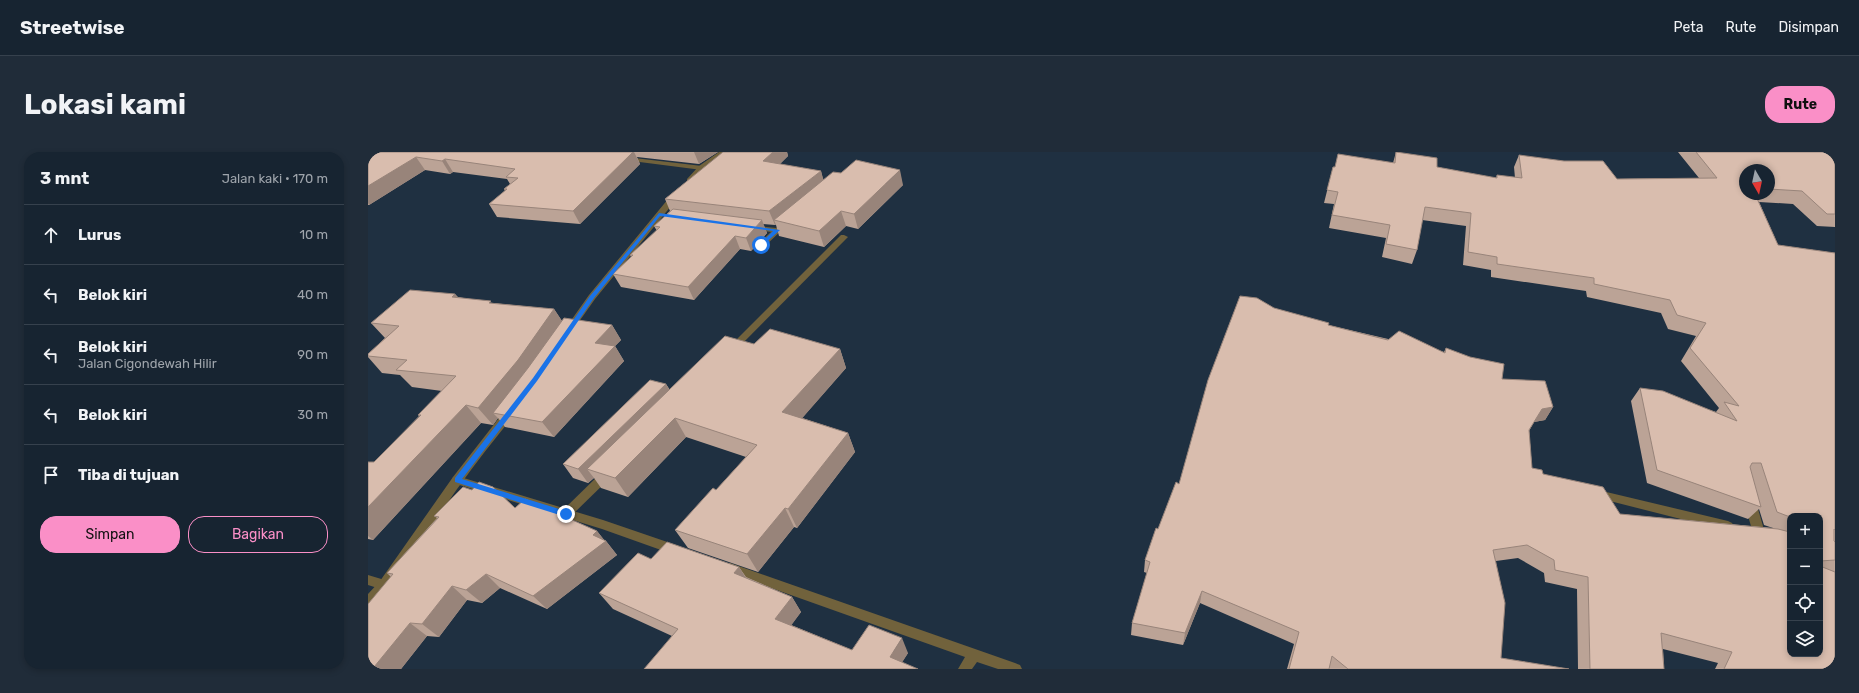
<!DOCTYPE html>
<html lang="id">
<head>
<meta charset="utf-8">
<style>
  body { margin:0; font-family:Rubik,sans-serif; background:#202c39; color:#f1f3f6 }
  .controls { position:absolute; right:12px; bottom:12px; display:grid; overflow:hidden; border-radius:8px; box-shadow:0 2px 6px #0003 }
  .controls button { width:36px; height:36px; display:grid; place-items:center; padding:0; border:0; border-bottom:1px solid #36414d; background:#172431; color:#f1f3f6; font:20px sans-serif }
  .compass { position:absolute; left:1371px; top:12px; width:36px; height:36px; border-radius:50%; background:#172431; box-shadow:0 2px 6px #0003; rotate:171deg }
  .stop { position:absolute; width:12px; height:12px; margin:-9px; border:3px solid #1a73e8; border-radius:50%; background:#fff }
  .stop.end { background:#1a73e8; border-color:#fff; box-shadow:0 1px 4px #0008 }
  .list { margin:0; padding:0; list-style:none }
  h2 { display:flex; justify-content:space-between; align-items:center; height:52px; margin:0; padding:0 16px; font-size:17px }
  h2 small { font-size:13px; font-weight:400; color:#9ea4ab }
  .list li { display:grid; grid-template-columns:26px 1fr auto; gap:12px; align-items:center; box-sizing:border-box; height:60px; padding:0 16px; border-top:1px solid #36414d }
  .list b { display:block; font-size:15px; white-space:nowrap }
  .list p { margin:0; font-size:13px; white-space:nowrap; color:#9ea4ab }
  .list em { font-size:13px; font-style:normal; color:#9ea4ab }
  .actions { display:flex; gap:8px; padding:12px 16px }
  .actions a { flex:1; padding:9px 0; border:1px solid #fa8fc7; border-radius:16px; text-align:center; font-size:14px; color:#fa8fc7 }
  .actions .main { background:#fa8fc7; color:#111 }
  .icon { flex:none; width:22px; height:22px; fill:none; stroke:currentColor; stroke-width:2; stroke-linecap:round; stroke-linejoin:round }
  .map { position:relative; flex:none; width:1467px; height:517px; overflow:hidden; border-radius:16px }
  header { display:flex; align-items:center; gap:24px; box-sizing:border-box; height:56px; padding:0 20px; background:#172431; border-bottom:1px solid #36414d }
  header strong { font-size:19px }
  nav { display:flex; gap:22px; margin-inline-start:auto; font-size:14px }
  .intro { display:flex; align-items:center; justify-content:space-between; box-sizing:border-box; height:96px; padding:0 24px }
  h1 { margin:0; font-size:28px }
  .button { padding:10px 18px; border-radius:16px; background:#fa8fc7; color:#111; font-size:14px; font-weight:700 }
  main { display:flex; gap:24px; padding:0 24px }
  aside { flex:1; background:#172431; border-radius:16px; box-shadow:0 2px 6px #0003 }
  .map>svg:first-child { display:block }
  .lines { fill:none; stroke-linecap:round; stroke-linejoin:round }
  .service { fill:#71623c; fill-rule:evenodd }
  .minor { fill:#71623c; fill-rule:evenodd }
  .tertiary { fill:#71623c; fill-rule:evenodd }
  .wall { fill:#bba396; fill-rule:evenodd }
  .shaded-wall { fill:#98847a }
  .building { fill:#d9bdae; stroke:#98847a }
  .route { fill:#1a73e8 }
</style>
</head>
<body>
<header>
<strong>Streetwise</strong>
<nav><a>Peta</a><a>Rute</a><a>Disimpan</a></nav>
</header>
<div class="intro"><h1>Lokasi kami</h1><a class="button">Rute</a></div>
<main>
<aside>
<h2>3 mnt<small>Jalan kaki · 170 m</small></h2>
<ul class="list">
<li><svg class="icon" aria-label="ahead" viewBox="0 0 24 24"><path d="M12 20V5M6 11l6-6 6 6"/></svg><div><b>Lurus</b></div><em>10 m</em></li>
<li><svg class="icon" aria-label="left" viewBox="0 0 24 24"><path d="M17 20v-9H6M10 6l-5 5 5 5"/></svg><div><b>Belok kiri</b></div><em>40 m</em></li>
<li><svg class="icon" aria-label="left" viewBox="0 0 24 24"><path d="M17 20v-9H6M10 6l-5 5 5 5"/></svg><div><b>Belok kiri</b><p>Jalan Cigondewah Hilir</p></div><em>90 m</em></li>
<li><svg class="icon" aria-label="left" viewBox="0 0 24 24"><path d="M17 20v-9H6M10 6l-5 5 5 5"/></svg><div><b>Belok kiri</b></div><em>30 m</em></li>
<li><svg class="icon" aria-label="arrive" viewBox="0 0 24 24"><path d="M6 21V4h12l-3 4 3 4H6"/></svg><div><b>Tiba di tujuan</b></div></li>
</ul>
<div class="actions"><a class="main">Simpan</a><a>Bagikan</a></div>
</aside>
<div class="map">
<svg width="1467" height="517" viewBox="0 0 1467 517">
  <rect width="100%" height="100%" fill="#1f3041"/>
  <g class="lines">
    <g class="service">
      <polygon points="473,83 476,83 480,85 366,200 360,200 358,198"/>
      <polygon points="240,317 244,318 245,321 244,324 202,365 198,367 194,365 192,362 194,359 236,318"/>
      <polygon points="0,423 20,429 22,433 20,437 16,438 0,433"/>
    </g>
    <g class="minor">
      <polygon points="258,5 334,14 338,16 334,18 256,8 254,7"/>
      <polygon points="381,73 408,76 412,74 416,76 396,95 393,95 389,93 403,80 381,77"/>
      <polygon points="89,324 235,368 311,394 313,398 311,402 307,403 234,377 85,331 84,328 85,325"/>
      <polygon points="1230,338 1360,369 1364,371 1366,374 1364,377 1360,379 1230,346 1226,345 1225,342 1226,339"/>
      <polygon points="1382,346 1386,347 1388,350 1397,381 1395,384 1391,386 1387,384 1385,381 1376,350 1378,347"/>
      <polygon points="362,411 647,511 652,513 654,517 630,517 609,510 604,517 590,517 597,505 358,420 356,416 358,412"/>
    </g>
    <g class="tertiary">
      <polygon points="351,0 358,0 337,18 325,31 319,31 319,27 331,14"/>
      <polygon points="305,41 311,41 312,43 227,147 203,181 197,181 195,179 197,177 221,143"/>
      <path d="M 142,256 L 146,257 L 147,260 L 146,263 C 128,286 109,309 92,333 C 77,353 17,450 0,456 L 0,442 L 12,429 L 85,325 L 138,257 Z"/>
    </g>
  </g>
  <g class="wall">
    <polygon points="0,0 350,0 331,12 269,5 272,12 212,72 129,65 121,52 137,39 136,37 142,32 139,27 85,20 82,22 57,18 1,53 0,53"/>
    <polygon points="355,0 419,0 420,4 412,12 453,19 455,28 535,33 490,77 478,74 456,95 411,84 408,73 407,73 395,72 399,81 383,99 372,97 326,148 253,135 245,122 263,105 262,103 289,79 286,74 302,59 297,47"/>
    <path d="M 1028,0 L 1069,15 L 1128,26 L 1129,23 L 1147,26 L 1146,15 L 1151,3 L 1249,27 L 1331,26 L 1310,0 L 1467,0 L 1467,75 L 1449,74 L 1425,52 L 1391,50 L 1410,93 L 1467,101 L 1467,517 L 1347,517 L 1350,511 L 1295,497 L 1296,517 L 1210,517 L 1209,437 L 1177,430 L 1176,421 L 1150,406 L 1128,409 L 1133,506 L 1201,517 L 919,517 L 926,492 L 832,451 L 815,493 L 763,483 L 764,471 L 779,421 L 776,420 L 777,408 L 790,377 L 811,332 L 906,156 L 960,173 L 1076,200 L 1078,196 L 1185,255 L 1177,268 L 1166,270 L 1161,279 L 1164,316 L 1252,362 L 1405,376 L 1396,373 L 1391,357 L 1380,367 L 1279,331 L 1263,249 L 1272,236 L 1348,260 L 1351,256 L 1313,209 L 1328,184 L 1300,177 L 1293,161 L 1219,145 L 1218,139 L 1123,125 L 1123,118 L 1095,113 L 1098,74 L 1054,68 L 1049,98 L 1044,112 L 1014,105 L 1018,86 L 961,76 L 966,52 L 956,51 L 965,15 L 1025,11 ZM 1401,18 L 1401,42 L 1377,42 ZM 1422,364 L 1452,364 L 1452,502 L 1422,502 Z"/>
    <polygon points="87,142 90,145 125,151 186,157 194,169 244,173 253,188 247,194 256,209 186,285 137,275 130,266 125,273 113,271 5,388 0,387 0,310 6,310 51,264 50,263 74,239 44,235 32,223 14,221 0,205 0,202 17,186 3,171"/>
    <polygon points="386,192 472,197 478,216 434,266 480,281 487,300 429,376 426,375 390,420 320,396 307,378 348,338 378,305 318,285 260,345 233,336 226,326 220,331 205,326 195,312 298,232 302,238"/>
    <polygon points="147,356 229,379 236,388 238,389 249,403 179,457 132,436 114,451 99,448 71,485 59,484 33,517 0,517 0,452 23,425 19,421 69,366 66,364"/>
    <polygon points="283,407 371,415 378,425 424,445 433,460 423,473 484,498 540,501 534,510 304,484 245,457 231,441"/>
  </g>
  <g class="shaded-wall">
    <polygon points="265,0 266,0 272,12 212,72 205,59"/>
    <polygon points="326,0 350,0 331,12"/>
    <polygon points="405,0 419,0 420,4 400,23 395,9"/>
    <polygon points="48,5 57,18 1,53 0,51 0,34"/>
    <polygon points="77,7 85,20 82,22 74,9"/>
    <polygon points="532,18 535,33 490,77 486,62"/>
    <polygon points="453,19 457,33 406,68 408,73 407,73 401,59"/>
    <polygon points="473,59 478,74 456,95 451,79"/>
    <polygon points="394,68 399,81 383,99 378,86"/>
    <polygon points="367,84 372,97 326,148 320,135"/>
    <polygon points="87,142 100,160 84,145"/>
    <polygon points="186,157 198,175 125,261 130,266 125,273 110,256"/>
    <polygon points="244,173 253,188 247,194 256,209 186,285 174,270 227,191"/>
    <polygon points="472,197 478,216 423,279 414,260"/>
    <polygon points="298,232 306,246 219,317 226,326 220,331 210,317"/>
    <polygon points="98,253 113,271 5,388 0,384 0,355"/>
    <polygon points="1185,255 1177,268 1166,270 1153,291 1174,257"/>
    <polygon points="307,266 318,285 260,345 247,326"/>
    <polygon points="480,281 487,300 429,376 420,357"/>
    <polygon points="417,356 426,375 390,420 379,402"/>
    <polygon points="229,379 237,389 238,389 249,403 179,457 165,444"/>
    <polygon points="371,415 381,431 366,421"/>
    <polygon points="118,422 132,436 114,451 98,438"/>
    <polygon points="84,434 99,448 71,485 54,472"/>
    <polygon points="834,439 832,451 815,493 817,481"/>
    <polygon points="424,445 433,460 417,482 407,467"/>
    <polygon points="42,471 59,484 33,517 9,517 6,515"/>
    <polygon points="534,486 540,501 530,517 522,505"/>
  </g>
  <g class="building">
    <polygon points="0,0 265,0 205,59 121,52 139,37 136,37 150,26 138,25 147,17 77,7 74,9 48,5 0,34"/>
    <polygon points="355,0 405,0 395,9 453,19 401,59 297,47"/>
    <polygon points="1028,0 1069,6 1069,15 1129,26 1129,23 1154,26 1151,3 1196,9 1235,9 1249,27 1349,26 1328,0 1467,0 1467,62 1459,62 1434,39 1401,37 1401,18 1377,18 1377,42 1387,42 1410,93 1467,101 1467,378 1466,377 1466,389 1467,390 1467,408 1452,409 1452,364 1422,364 1422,365 1409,360 1393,311 1384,311 1382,315 1393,355 1289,318 1272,236 1295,239 1369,269 1356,250 1371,254 1322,196 1338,171 1309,163 1302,148 1226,132 1226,126 1129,112 1129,105 1100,100 1103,61 1057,55 1049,98 1018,92 1022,73 964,63 970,40 959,38 965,15 967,15 970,2 1027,11"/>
    <polygon points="488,8 532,18 486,62 473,59 451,79 406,68 465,20 473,21"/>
    <polygon points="305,57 394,68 378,86 367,84 320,135 245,122 265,103 262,103 292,75 286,74"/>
    <polygon points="42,138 87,142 84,145 123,149 121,151 186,157 150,208 110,256 98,253 0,355 0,310 6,310 53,263 50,263 88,224 28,218 39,208 0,204 0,202 31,174 3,171"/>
    <polygon points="872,144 889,146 906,156 961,171 960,173 1020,188 1031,179 1077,201 1078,196 1102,205 1136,212 1134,227 1177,229 1185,255 1174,257 1161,278 1164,316 1174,318 1175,322 1235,335 1252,362 1410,377 1422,380 1422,502 1452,502 1452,414 1467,420 1467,517 1356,517 1364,500 1293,481 1296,517 1222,517 1220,425 1187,418 1186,408 1159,393 1125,398 1137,451 1133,506 1201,517 980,517 964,504 961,517 921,517 931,480 834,439 817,481 764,471 782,410 777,408 788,376 790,377 808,330 811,332 840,228"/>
    <polygon points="196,166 244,173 227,191 247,194 174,270 125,261 160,216"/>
    <polygon points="402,177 472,197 414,260 480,281 420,357 417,356 379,402 307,378 345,336 348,338 389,293 307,266 247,326 219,317 357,184 386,192"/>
    <polygon points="282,228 298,232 210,317 195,312"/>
    <polygon points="111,330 125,335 147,356 157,347 229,379 225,383 238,389 165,444 118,422 98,438 84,434 54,472 42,471 6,515 0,514 0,452 25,422 19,421 71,365 66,364 95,335 104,338"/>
    <polygon points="299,390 371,415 366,421 424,445 407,467 484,498 501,473 534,486 522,505 550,517 276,517 310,477 231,441 270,401 283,407"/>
  </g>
  <polygon class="route" points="291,61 412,78 393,95 392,92 405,79 292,64 226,146 169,229 94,327 201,360 201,364 198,365 87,330 87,326 165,226 222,144"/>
</svg>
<div class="controls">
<button>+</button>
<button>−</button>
<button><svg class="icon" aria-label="locate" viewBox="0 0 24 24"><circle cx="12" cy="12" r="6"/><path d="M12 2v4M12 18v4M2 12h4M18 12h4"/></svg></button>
<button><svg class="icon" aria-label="layers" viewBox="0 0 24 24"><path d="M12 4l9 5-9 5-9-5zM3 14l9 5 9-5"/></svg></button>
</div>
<svg class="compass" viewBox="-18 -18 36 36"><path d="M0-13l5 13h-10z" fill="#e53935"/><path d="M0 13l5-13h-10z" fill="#9ea4ab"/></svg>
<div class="stop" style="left:393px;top:93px"></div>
<div class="stop end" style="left:198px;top:362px"></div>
</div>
</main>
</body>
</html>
